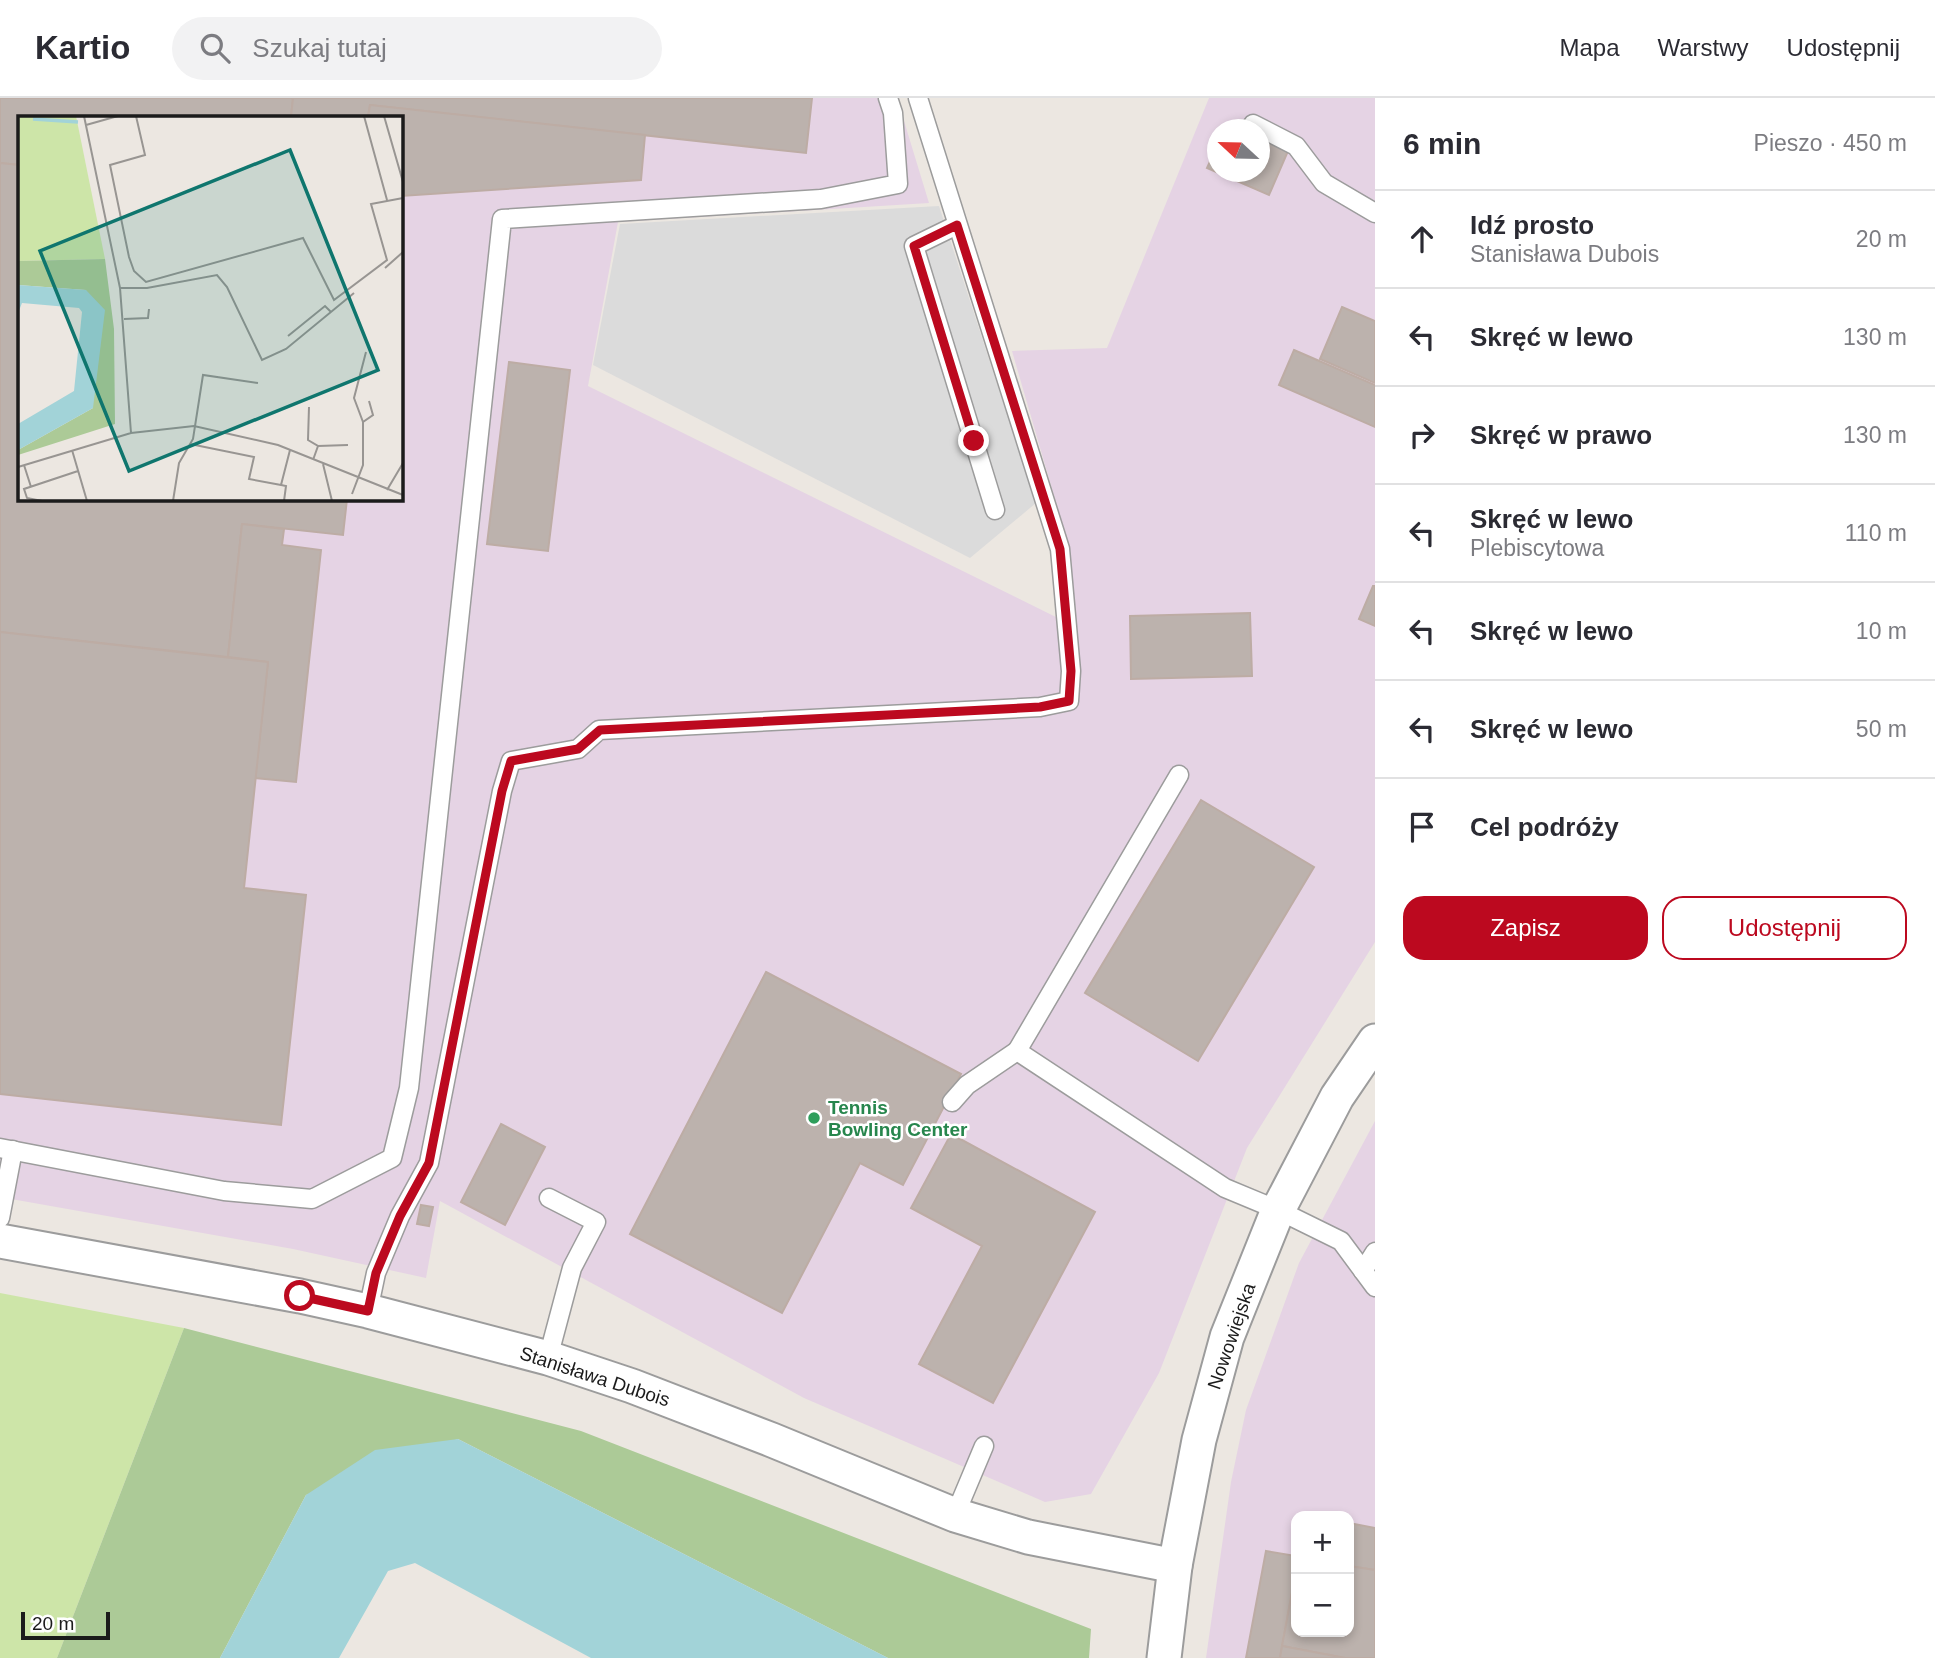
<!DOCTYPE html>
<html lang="pl">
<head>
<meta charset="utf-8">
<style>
  body { margin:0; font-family:Helvetica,sans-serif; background:#f2f2f3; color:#2b2b33 }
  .controls { position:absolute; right:21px; bottom:21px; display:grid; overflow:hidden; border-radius:14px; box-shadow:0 4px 10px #0003 }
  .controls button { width:63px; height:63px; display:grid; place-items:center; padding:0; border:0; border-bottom:2px solid #e1e1e2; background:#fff; color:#2b2b33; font:35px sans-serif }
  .compass { position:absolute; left:1207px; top:21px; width:63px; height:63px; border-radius:50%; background:#fff; box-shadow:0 4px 10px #0003; rotate:292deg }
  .scale { position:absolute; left:21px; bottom:18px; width:89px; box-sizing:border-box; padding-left:7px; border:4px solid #1b1b1b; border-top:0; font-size:19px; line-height:24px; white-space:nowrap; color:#1b1b1b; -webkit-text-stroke:5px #fff; paint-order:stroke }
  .stop { position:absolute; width:21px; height:21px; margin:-16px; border:5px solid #bc091f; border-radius:50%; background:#fff }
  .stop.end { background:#bc091f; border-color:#fff; box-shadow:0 2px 7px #0008 }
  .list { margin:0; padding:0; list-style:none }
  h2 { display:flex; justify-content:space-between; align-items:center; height:91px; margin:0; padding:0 28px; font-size:30px }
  h2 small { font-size:23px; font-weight:400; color:#7c7c81 }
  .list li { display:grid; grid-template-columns:46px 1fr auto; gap:21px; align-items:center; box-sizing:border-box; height:98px; padding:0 28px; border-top:2px solid #e1e1e2 }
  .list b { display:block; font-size:26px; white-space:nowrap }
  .list p { margin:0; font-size:23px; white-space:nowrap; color:#7c7c81 }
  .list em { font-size:23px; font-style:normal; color:#7c7c81 }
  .actions { display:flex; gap:14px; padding:21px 28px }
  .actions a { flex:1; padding:16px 0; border:2px solid #bc091f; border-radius:21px; text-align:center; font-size:24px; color:#bc091f }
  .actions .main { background:#bc091f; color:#fff }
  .icon { flex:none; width:38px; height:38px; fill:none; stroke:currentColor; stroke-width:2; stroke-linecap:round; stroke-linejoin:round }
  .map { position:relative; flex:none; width:1375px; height:1560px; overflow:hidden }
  header { display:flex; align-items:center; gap:42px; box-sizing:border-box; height:98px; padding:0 35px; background:#fff; border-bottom:2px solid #e1e1e2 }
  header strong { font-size:33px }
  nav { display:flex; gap:38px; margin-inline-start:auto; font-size:24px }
  .search { width:490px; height:63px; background:#f2f2f3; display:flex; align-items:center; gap:18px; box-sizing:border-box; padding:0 24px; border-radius:38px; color:#7c7c81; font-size:26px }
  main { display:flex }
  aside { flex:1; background:#fff }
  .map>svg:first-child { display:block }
  .industrial { fill:#e5d3e4; fill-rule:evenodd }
  .grass { fill:#cde5a8 }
  .forest { fill:#acca97 }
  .parking { fill:#dbdbdb }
  .water { fill:#a2d3d8 }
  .building { fill:#bcb2ad; stroke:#bdaca4; stroke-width:2 }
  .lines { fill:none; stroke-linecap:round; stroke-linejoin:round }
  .lane-casing { stroke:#9c9c9c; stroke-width:21 }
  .street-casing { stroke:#9c9c9c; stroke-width:37 }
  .lane { stroke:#fff; stroke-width:18 }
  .street { stroke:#fff; stroke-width:33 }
  .route { stroke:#bc091f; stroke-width:9 }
  .leisure-dot { fill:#2e9e5b; stroke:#fff; stroke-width:2.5 }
  .labels { text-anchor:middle; stroke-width:5; stroke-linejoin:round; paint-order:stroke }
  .leisure-label { font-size:19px; font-weight:bold; fill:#27864d; stroke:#fff; text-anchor:start }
  .street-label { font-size:19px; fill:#1b1b1b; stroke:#fff }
  .inset-river { fill:none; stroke:#a2d3d8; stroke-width:3.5 }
  .inset-road { fill:none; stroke:#989592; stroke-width:2 }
  .view { fill:#0f766e; fill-opacity:0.15; stroke:#0f766e; stroke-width:3.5 }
  .inset-edge { fill:none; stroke:#1b1b1b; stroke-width:3.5 }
</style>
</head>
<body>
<header>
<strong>Kartio</strong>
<div class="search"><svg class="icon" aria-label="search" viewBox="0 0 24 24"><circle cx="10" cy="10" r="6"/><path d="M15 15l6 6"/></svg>Szukaj tutaj</div>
<nav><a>Mapa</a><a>Warstwy</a><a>Udostępnij</a></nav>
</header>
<main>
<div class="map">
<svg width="1375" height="1560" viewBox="0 0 1375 1560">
  <rect width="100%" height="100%" fill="#ece7e1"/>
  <g class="industrial">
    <path d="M 0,0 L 897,0 L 929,105 L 618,124 L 588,288 L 1074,528 L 1068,446 L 1012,253 L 1107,250 L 1209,0 L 1375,0 L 1375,844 L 1247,1050 L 1159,1275 L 1091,1396 L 1045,1404 L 804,1300 L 440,1103 L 426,1180 L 293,1151 L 0,1099 ZM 19,19 L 401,19 L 401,401 L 19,401 ZM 1218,32 L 1260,32 L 1260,74 L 1218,74 Z"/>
    <path d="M 1375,1023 L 1375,1560 L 1206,1560 L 1231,1384 L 1246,1312 L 1299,1165 ZM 1296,1418 L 1349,1418 L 1349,1534 L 1296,1534 Z"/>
  </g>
  <polygon class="grass" points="0,1195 184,1230 57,1560 0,1560"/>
  <polygon class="forest" points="184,1230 581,1333 1091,1531 1089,1560 888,1560 458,1341 306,1397 220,1560 57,1560"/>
  <polygon class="parking" points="939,108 1036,405 970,460 593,267 620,126"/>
  <polygon class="water" points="458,1341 888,1560 591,1560 415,1465 388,1473 339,1560 220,1560 306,1397 375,1352"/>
  <g class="building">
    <polygon points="0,0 293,0 291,19 19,19 19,67 0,65"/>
    <polygon points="293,0 812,0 806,55 370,7 368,19 291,19"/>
    <polygon points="370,7 645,37 641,82 401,98 401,19 368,19"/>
    <polygon points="1260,41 1288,53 1269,97 1207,70 1218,46 1218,74 1260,74"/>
    <polygon points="0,65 19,67 19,401 347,401 343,437 242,426 228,559 0,534"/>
    <polygon points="1342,209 1375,223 1375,285 1320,261"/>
    <polygon points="1294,252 1375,287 1375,329 1279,287"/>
    <polygon points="509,264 570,272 548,453 487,446"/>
    <polygon points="242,426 284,431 282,447 321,452 296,684 255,680 268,564 228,559"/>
    <polygon points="1373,488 1375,488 1375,528 1359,521"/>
    <polygon points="1250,515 1252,578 1131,581 1130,518"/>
    <polygon points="0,534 268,564 244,790 306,797 281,1027 0,996"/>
    <polygon points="1201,702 1314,769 1198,963 1085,895"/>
    <polygon points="766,874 961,976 903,1087 860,1065 782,1215 630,1136"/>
    <polygon points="501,1026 545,1049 505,1127 461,1104"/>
    <polygon points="951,1036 1095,1114 993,1305 919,1266 982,1148 911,1110"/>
    <polygon points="421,1107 433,1109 429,1128 417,1126"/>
    <polygon points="1349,1425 1375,1430 1375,1472 1349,1468"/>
    <polygon points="1266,1453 1296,1458 1296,1473 1280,1560 1246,1560"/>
    <polygon points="1349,1468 1375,1472 1375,1560 1345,1560 1282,1548 1296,1473 1296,1534 1349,1534"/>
    <polygon points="1282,1548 1345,1560 1280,1560"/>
  </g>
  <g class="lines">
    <g class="lane-casing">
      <g id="lane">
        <polyline points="1253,26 1296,48 1324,85 1375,115"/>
        <polyline points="957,127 914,148 995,412"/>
        <polyline points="1179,677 1017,953 1225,1090 1278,1112 1341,1143 1375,1189"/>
        <polyline points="952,1004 967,987 1017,953"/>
        <polyline points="0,1050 224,1093 312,1101 392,1060 409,990 502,121 821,101 898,86 893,15 888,0"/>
        <polyline points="0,1120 13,1052"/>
        <polyline points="1363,1173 1375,1154"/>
        <polyline points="368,1213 376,1175 400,1118 429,1065 502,693 511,663 578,651 599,632 1040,609 1069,603 1071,573 1060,451 918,0"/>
        <polyline points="548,1260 572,1170 596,1124 549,1100"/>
        <polyline points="955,1417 984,1348"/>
      </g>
    </g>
    <g class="street-casing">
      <g id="street">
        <polyline points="0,1143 300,1198 368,1213 548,1260 632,1288 772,1342 955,1417 1028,1439 1175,1468"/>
        <polyline points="1164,1560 1175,1468 1199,1342 1227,1239 1278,1112 1337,999 1375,943"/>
      </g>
    </g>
    <use href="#lane" class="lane"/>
    <use href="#street" class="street"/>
  </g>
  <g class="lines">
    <polyline class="route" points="300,1198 368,1213 376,1175 400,1118 429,1065 502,693 511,663 578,651 600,632 1040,609 1069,603 1071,573 1060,451 957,127 914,148 974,343"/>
  </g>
  <circle class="leisure-dot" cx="814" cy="1020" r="7"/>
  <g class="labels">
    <g class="leisure-label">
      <text x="828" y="1016">Tennis<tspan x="828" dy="22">Bowling Center</tspan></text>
    </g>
    <g class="street-label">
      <text transform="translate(1231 1238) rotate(-71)" y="7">Nowowiejska</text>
      <text transform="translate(595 1278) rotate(18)" y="7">Stanisława Dubois</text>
    </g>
  </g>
  <g transform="translate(18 18)">
    <rect width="385" height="385" fill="#ece7e1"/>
    <path d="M 0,0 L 58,0 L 87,143 L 0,145 Z" fill="#cde5a8"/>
    <path d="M 87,143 L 96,213 L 97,308 L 0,339 L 0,334 L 75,292 L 68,174 L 0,169 L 0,145 Z" fill="#acca97"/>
    <path d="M 0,169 L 68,174 L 87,194 L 75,292 L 0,334 L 0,308 L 56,275 L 64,196 L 61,192 L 4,187 L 0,197 Z" fill="#a2d3d8"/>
    <path class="inset-river" d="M 15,3 L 60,6"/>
    <path class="inset-road" d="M 66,0 L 102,172 L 113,317M 118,0 L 127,39 L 92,49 L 111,141 L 116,155 L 128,166 L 285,122 L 316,184 L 369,144 L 353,88 L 385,82M 346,0 L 369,84M 366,0 L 385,66M 68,9 L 100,0M 367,152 L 385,136M 102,172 L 129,172 L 199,159 L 209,171 L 244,244 L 268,233 L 336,177M 106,203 L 130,202 L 131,193M 270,220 L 307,190 L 313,196M 291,291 L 290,324 L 300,330 L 295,344M 345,306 L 336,282 L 348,236M 172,328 L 236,341 L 231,363 L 263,369M 300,330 L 330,329M 54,334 L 69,385M 305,348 L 314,385M 6,349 L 13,371M 0,351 L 113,317 L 176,310 L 260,329 L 385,379M 369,374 L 385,347M 334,378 L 345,349 L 345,306 L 355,299 L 351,285M 24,385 L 9,382 L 6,373 L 60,355M 155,385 L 161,347 L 175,323 L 185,259 L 240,267M 266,385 L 268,370 L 263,369 L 272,334"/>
    <path class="view" d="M 272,34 L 360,254 L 111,355 L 22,135 Z"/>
    <rect width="385" height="385" class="inset-edge"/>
  </g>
</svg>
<div class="controls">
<button>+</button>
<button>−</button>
</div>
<svg class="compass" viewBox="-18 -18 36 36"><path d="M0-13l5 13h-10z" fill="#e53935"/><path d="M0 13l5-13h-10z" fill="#7c7c81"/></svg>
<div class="scale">20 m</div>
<div class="stop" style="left:300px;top:1198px"></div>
<div class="stop end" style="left:974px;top:343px"></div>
</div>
<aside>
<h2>6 min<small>Pieszo · 450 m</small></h2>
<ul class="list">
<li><svg class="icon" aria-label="ahead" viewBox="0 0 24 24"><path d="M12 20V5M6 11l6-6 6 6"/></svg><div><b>Idź prosto</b><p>Stanisława Dubois</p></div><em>20 m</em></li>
<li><svg class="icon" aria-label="left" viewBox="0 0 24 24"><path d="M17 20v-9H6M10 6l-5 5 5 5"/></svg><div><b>Skręć w lewo</b></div><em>130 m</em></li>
<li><svg class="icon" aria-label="right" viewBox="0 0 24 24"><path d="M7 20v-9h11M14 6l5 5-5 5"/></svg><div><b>Skręć w prawo</b></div><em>130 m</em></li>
<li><svg class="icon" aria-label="left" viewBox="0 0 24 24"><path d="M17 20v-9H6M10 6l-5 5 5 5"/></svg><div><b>Skręć w lewo</b><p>Plebiscytowa</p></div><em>110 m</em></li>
<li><svg class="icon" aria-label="left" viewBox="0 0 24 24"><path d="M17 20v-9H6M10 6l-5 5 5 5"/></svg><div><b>Skręć w lewo</b></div><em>10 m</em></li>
<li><svg class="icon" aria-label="left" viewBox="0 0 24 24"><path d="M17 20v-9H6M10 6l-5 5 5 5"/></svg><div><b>Skręć w lewo</b></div><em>50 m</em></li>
<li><svg class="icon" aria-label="arrive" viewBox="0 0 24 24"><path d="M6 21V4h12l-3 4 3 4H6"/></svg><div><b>Cel podróży</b></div></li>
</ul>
<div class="actions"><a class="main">Zapisz</a><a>Udostępnij</a></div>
</aside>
</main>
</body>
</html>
